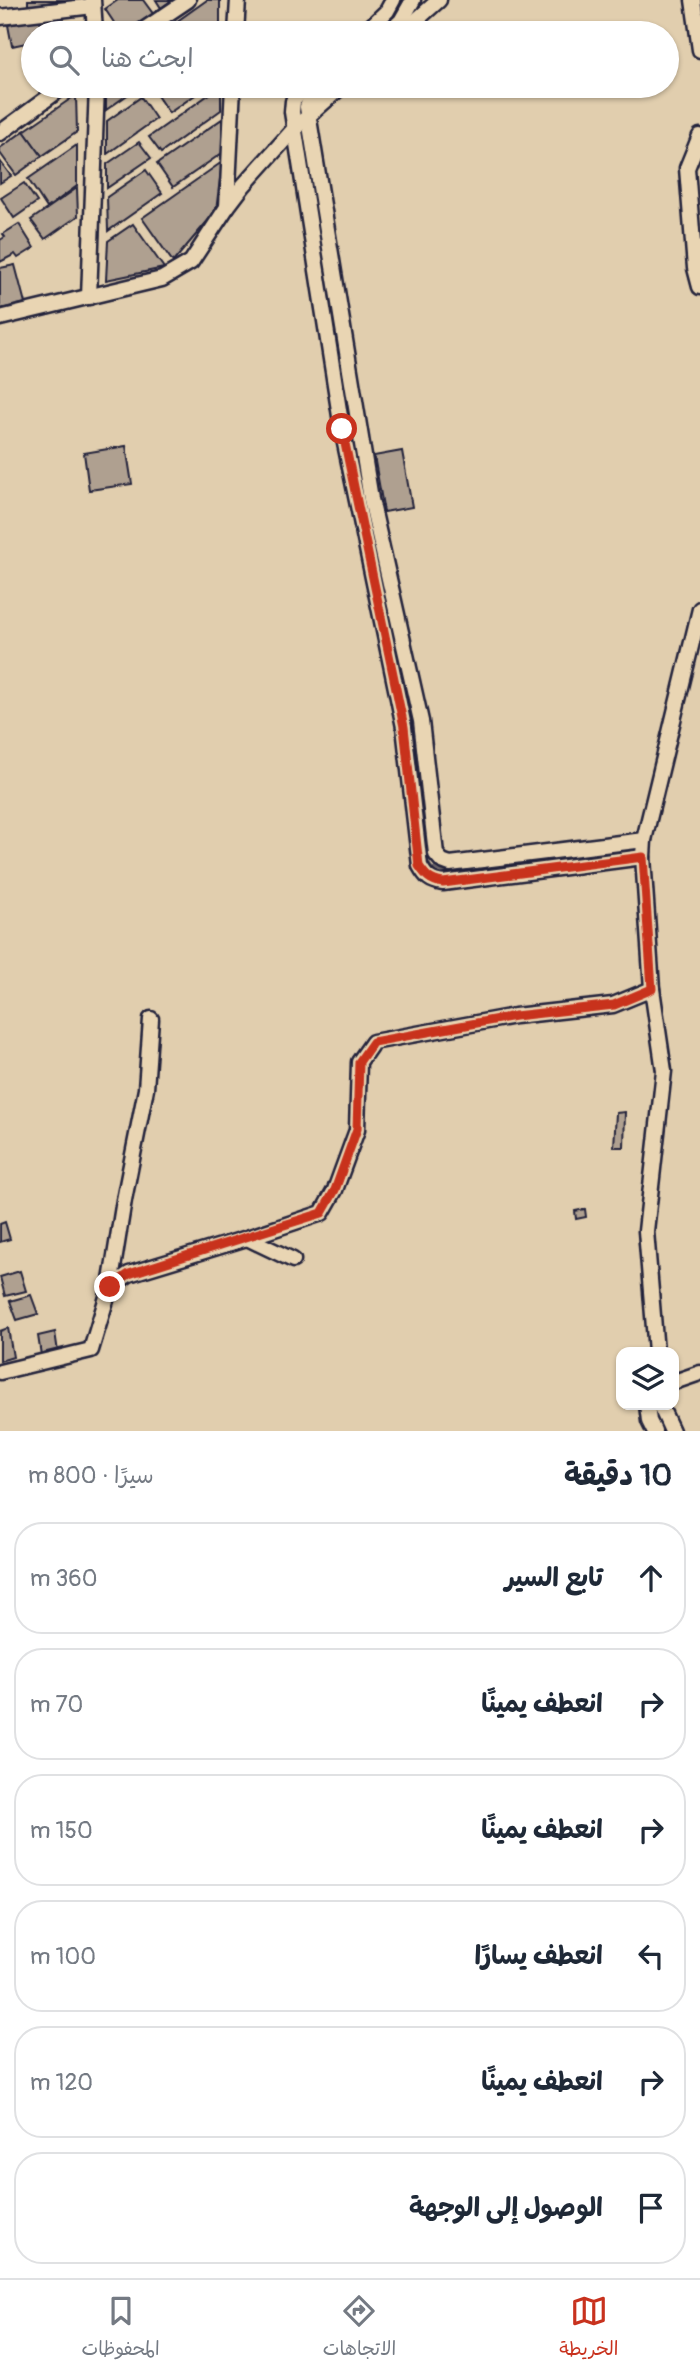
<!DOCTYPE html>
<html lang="ar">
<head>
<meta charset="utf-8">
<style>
  body { margin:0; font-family:Pangolin,"Playpen Sans Arabic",sans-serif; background:#f6f6f7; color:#1f2937; direction:rtl }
  .controls { position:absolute; right:21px; bottom:21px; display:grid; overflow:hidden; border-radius:14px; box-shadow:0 2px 5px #0004 }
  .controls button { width:63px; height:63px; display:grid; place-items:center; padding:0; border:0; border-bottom:2px solid #e0e1e3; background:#fff; color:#1f2937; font:35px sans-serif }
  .stop { position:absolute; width:21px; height:21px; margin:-16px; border:5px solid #c8321e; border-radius:50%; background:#fff }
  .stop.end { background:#c8321e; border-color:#fff; box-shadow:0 2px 7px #0008 }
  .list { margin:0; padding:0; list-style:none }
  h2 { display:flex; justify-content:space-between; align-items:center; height:91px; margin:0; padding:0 28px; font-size:30px }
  h2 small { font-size:23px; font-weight:400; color:#747a83 }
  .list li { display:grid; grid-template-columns:46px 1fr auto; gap:21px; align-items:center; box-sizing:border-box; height:112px; margin:0 14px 14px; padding:0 14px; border:2px solid #e0e1e3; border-radius:28px }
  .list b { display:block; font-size:26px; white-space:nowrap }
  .list em { font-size:23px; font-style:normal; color:#747a83 }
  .icon { flex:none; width:38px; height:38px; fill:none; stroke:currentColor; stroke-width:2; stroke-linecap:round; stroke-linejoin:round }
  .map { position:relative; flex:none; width:700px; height:1431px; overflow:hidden; direction:ltr }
  .search { position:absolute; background:#fff; box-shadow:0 2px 5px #0004; left:21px; right:21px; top:21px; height:77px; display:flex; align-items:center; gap:18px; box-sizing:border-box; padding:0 24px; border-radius:38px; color:#747a83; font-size:26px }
  .sheet { height:847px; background:#fff }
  nav { display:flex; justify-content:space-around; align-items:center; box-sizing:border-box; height:98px; border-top:2px solid #e0e1e3; background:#fff; font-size:19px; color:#747a83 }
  nav a { display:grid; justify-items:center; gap:4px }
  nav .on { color:#c8321e }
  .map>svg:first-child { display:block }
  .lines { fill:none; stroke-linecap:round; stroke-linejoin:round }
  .stream { stroke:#6b6367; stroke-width:3.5 }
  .building { fill:#afa090; stroke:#22223b; stroke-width:2 }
  .minor-casing { stroke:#22223b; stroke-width:19 }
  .minor { stroke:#e9d5b3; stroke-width:14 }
  .route { stroke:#c8321e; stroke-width:9 }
</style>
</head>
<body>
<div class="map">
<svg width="700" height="1431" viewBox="0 0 700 1431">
  <rect width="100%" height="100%" fill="#e1ceae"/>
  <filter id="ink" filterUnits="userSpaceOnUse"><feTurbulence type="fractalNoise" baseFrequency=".0143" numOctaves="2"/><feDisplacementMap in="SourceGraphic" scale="14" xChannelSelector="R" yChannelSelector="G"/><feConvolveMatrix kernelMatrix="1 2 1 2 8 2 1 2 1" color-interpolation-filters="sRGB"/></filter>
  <g filter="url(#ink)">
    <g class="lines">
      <g class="stream">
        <polyline points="390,22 404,0"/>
        <polyline points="378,33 385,27"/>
        <polyline points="317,209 359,478"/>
        <polyline points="379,571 413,730 427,860 431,868 447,873 627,851"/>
      </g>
    </g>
    <g class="building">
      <polygon points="28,0 66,0 28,6"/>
      <polygon points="118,0 143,0 154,15 127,33 121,33 105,9"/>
      <polygon points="156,0 172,0 161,8"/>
      <polygon points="207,0 220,0 220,28 213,33 173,33 169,27"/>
      <polygon points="40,19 42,30 39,33 33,33 31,42 12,46 8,25"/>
      <polygon points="106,86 140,86 106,110"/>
      <polygon points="154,86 208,86 169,113 151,87"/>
      <polygon points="221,86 221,110 161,153 149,137"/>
      <polygon points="76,95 77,132 42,156 24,131"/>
      <polygon points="141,97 156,119 107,154 107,121"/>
      <polygon points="222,119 222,153 173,187 157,164"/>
      <polygon points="24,131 42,156 16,175 0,153 0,148"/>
      <polygon points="139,142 151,158 107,188 107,164"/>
      <polygon points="77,145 77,186 47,208 28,179"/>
      <polygon points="0,161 11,176 0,183"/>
      <polygon points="222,162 216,211 173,262 142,218"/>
      <polygon points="146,170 162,193 108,231 107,197"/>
      <polygon points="24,183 37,202 14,218 1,198"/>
      <polygon points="77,188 78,216 45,239 31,220"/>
      <polygon points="19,224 34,248 18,258 15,254 0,262 0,240 5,237 3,234"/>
      <polygon points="133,224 164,268 106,280 108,241"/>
      <polygon points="15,265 25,303 0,309 0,268"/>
      <polygon points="126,446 132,484 89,490 84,453"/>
      <polygon points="402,451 412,507 384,512 374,456"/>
      <polygon points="625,1112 624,1147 614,1147 616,1113"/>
      <polygon points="585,1209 586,1217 576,1219 575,1211"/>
      <polygon points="5,1222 10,1239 0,1242 0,1224"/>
      <polygon points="20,1271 26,1291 5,1296 0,1277"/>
      <polygon points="31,1295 38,1314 17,1320 10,1301"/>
      <polygon points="8,1328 13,1357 0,1361 0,1331"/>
      <polygon points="55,1332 58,1352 41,1355 38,1336"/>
    </g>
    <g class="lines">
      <g class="minor-casing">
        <g id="minor">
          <polyline points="93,0 95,33"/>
          <polyline points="693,0 700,50"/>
          <polyline points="0,17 93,6"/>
          <polyline points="139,33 188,0"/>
          <polyline points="236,33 238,0"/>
          <polyline points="364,33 387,11 393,0"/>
          <polyline points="388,33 401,21 413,0"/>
          <polyline points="402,33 439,0"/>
          <path d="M 306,86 L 293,101 L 292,112 L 342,429 L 404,727 L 420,866 C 426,877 430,881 443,883 L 643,857"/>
          <polyline points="327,86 310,100 307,107 371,499 421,721 436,854 442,861 450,864 644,840"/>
          <polyline points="0,133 64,86"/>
          <polyline points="700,136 687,168 695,268 700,287"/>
          <polyline points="227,207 233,86"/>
          <polyline points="89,297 97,86"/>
          <polyline points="0,318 162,279 191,262 227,207 243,186 295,128 342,86"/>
          <polyline points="247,1238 322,1213 335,1190 357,1130 359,1062 373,1042 515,1016 613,1005 652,989"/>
          <polyline points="110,1287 129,1274 247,1238 293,1260"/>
          <polyline points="656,1352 646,1231 664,1071 652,989 643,857 644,840 700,609"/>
          <polyline points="0,1372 91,1350 110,1287 124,1200 146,1089 151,1019"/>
          <polyline points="674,1382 700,1373"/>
          <polyline points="647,1405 649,1421 654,1431"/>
          <polyline points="660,1405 672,1431"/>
        </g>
      </g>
      <use href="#minor" class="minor"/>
    </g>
  </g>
  <g class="lines" filter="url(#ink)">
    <path class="route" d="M 110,1287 L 129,1274 L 322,1213 L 335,1190 L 357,1129 L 359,1062 L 373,1042 L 515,1016 L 614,1005 L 652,989 L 643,857 L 443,883 C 430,881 426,876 419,866 L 404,727 L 342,429"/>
  </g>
</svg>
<div class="controls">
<button><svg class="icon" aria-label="layers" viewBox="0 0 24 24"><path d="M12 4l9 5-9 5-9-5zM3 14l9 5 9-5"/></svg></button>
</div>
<div class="stop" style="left:342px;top:429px"></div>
<div class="stop end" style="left:110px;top:1287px"></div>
<div class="search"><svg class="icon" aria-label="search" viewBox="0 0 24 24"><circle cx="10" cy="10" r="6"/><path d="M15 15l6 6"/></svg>ابحث هنا</div>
</div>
<section class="sheet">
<h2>10 دقيقة<small>سيرًا · 800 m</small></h2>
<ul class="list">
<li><svg class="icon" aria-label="ahead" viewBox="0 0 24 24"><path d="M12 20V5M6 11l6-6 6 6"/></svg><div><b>تابع السير</b></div><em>360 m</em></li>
<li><svg class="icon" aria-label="right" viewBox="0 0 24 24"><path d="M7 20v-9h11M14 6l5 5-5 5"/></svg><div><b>انعطف يمينًا</b></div><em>70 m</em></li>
<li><svg class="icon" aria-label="right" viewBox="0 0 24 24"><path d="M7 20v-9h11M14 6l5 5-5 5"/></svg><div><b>انعطف يمينًا</b></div><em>150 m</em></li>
<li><svg class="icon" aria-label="left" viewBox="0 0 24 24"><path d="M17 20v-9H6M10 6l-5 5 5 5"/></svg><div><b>انعطف يسارًا</b></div><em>100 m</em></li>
<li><svg class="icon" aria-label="right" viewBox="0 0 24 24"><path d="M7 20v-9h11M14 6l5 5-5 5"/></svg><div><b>انعطف يمينًا</b></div><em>120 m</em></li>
<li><svg class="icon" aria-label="arrive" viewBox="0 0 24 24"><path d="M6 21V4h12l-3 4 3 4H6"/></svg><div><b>الوصول إلى الوجهة</b></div></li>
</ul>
</section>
<nav>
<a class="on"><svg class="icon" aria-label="map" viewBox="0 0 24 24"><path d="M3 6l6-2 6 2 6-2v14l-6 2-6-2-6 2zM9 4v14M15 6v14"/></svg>الخريطة</a>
<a><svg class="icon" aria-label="directions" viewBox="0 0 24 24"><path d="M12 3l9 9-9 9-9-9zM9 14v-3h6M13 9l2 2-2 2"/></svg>الاتجاهات</a>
<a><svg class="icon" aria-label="saved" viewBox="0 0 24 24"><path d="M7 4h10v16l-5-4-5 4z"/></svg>المحفوظات</a>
</nav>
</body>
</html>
